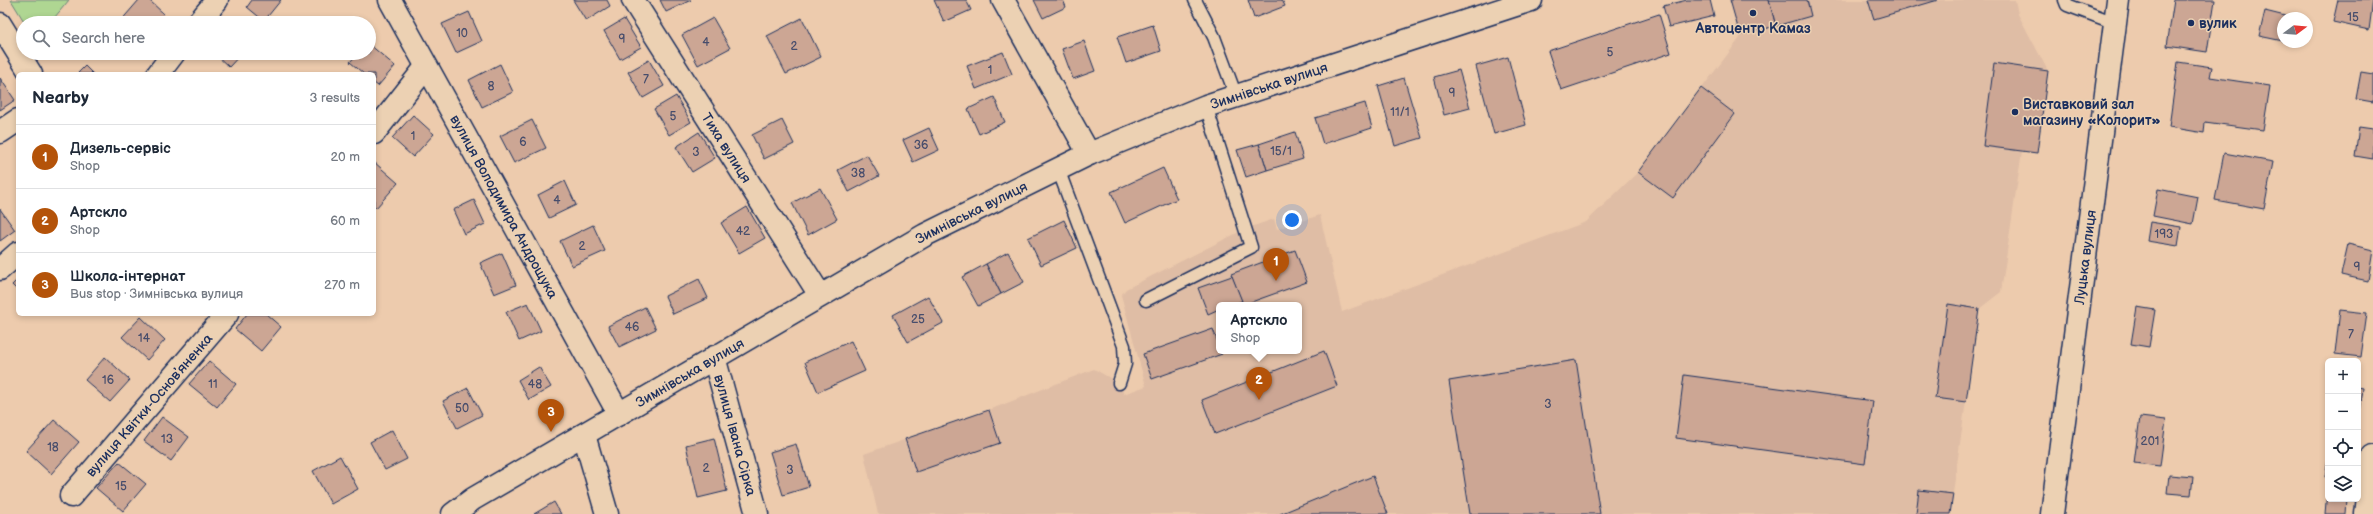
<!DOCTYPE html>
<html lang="en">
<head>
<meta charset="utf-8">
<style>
  body { margin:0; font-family:"Balsamiq Sans",sans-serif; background:#f6f6f7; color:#1f2937 }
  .controls { position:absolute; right:12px; bottom:12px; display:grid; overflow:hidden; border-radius:6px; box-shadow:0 2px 6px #0003 }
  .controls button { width:36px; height:36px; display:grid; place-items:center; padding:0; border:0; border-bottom:1px solid #e0e1e3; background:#fff; color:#1f2937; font:20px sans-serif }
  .compass { position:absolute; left:2277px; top:12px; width:36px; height:36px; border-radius:50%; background:#fff; box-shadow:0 2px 6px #0003; rotate:74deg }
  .you { position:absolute; left:1292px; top:220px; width:14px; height:14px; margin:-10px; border:3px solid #fff; border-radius:50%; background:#1a73e8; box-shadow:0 0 0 6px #1a73e833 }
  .badge { display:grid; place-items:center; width:26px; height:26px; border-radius:50%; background:#b45309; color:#fff; font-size:13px; font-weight:700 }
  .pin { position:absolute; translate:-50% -33px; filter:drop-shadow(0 1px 2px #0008) }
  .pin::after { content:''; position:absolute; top:21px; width:14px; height:12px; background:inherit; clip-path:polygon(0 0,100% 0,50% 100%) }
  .popup { position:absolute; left:1216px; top:302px; width:86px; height:52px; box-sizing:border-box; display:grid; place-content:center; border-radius:6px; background:#fff; filter:drop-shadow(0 1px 3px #0005); font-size:13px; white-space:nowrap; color:#747a83 }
  .popup b { font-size:15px; color:#1f2937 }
  .popup::after { content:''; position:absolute; left:50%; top:100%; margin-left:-8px; border:8px solid transparent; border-top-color:#fff }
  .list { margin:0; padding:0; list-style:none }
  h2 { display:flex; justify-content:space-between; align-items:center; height:52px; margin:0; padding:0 16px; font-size:17px }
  h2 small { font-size:13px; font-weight:400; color:#747a83 }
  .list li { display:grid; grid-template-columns:26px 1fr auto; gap:12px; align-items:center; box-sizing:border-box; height:64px; padding:0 16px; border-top:1px solid #e0e1e3 }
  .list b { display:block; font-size:15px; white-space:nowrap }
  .list p { margin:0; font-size:13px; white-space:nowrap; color:#747a83 }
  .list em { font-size:13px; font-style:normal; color:#747a83 }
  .icon { flex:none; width:22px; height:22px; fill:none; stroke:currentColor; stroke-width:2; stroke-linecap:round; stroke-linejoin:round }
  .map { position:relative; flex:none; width:2373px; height:514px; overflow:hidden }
  .search { position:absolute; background:#fff; box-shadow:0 2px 6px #0003; left:16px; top:16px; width:360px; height:44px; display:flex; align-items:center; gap:10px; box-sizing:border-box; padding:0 14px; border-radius:22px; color:#747a83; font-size:15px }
  .panel { position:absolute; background:#fff; box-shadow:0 2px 6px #0003; left:16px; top:72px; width:360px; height:244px; border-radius:6px }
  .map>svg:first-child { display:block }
  .built { fill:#dfbda5; fill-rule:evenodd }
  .green { fill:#afd692; stroke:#658278 }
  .building { fill:#cca694; stroke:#1b2f5e }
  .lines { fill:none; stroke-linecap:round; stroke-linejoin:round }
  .service-casing { stroke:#1b2f5e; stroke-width:15 }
  .minor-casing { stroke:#1b2f5e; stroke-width:25 }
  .secondary-casing { stroke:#1b2f5e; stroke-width:25 }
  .primary-casing { stroke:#1b2f5e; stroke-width:25 }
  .service { stroke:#ecd1b3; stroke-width:12 }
  .minor { stroke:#ecd1b3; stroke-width:22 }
  .secondary { stroke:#ecd1b3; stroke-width:22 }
  .primary { stroke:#ecd1b3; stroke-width:22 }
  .poi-dot { fill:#1b2f5e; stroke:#ecd1b3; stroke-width:1.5 }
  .labels { text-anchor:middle; stroke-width:3; stroke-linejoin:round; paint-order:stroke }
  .number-label { font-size:12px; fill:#474d6c }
  .poi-label { font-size:14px; font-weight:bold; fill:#1b2f5e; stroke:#ecd1b3; text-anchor:start }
  .street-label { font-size:14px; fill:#1b2f5e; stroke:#ecd1b3 }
</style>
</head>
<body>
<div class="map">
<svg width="2373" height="514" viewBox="0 0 2373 514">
  <rect width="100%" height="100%" fill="#edcbad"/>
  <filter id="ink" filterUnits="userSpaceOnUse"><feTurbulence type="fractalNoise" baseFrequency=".025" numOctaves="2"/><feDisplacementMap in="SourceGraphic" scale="8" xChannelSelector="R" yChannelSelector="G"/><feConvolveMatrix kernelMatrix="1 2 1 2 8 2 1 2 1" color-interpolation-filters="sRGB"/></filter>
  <g filter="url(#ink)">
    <path class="built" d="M 1730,0 L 2015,0 L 2018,14 L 2048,71 L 2037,153 L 2022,151 L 2001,292 L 1979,309 L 1950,514 L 878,514 L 864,454 L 989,410 L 1094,369 L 1119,383 L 1124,394 L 1146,386 L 1121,295 L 1126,289 L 1245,229 L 1274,219 L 1277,229 L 1320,215 L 1342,312 L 1586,222 L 1638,172 L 1740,38 ZM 1219,305 L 1299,305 L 1299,351 L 1219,351 Z"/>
    <polygon class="green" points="11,0 69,0 50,23 25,23"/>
    <g class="building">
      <polygon points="139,0 149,0 164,14 156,23 119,23"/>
      <polygon points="252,0 281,0 264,21 247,7"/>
      <polygon points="573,0 607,0 610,6 586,21"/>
      <polygon points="660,0 691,0 666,12"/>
      <polygon points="934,0 966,0 971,10 944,22"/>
      <polygon points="1034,0 1063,0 1066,7 1043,18"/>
      <polygon points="1248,0 1282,0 1285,6 1254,18"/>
      <polygon points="1687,0 1710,0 1714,16 1669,27 1663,6"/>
      <polygon points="1730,0 1769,0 1776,26 1740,35"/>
      <polygon points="1769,0 1807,0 1811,16 1776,26"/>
      <polygon points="1868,0 1938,0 1874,19"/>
      <polygon points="2174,0 2215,0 2207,52 2167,46"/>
      <polygon points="2338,0 2373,0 2369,30 2333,22"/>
      <polygon points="2265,11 2293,18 2283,18 2283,41 2259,36"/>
      <polygon points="469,12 482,41 456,53 442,24"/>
      <polygon points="1659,14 1671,53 1561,90 1548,51"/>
      <polygon points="713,18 730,48 698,65 682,35"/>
      <polygon points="802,18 821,57 786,74 767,36"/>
      <polygon points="624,19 641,47 620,59 604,31"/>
      <polygon points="1153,25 1161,51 1126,63 1117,37"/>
      <polygon points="1084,41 1095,71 1073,79 1062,49"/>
      <polygon points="369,44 395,66 378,86 374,83 374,74 364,74 350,62 358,53 369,53"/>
      <polygon points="1003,52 1012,74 976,89 967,66"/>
      <polygon points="214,53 242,53 229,67"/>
      <polygon points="1508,57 1526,125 1494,134 1476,66"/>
      <polygon points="649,60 664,86 643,98 628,72"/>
      <polygon points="2178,62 2212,67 2210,77 2270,86 2263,130 2205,122 2204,133 2169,127"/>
      <polygon points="1994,63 2048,71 2037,153 1983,146"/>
      <polygon points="500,64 513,92 482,107 469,80"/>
      <polygon points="85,66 93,74 77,74"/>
      <polygon points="1459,70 1470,108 1444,115 1434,77"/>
      <polygon points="2361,72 2373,74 2373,102 2356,99"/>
      <polygon points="0,78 15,100 0,110"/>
      <polygon points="1404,78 1422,138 1395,146 1378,86"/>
      <polygon points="1701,88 1735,114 1673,198 1638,172"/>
      <polygon points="676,96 691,122 669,135 654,109"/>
      <polygon points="994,97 1005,122 979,134 968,109"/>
      <polygon points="1365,103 1372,128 1323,144 1315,118"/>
      <polygon points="413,115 434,134 413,157 392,138"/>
      <polygon points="532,120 546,148 514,163 500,136"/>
      <polygon points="782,120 794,144 764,159 752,135"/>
      <polygon points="2359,127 2373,129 2373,159 2355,156"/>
      <polygon points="929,128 939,150 913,162 903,140"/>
      <polygon points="699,132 715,158 692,172 676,147"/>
      <polygon points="1295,132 1303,159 1267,170 1259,144"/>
      <polygon points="1259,144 1267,170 1246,177 1237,150"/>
      <polygon points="2224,153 2273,162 2264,209 2215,200"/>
      <polygon points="867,155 879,176 849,192 838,170"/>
      <polygon points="374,162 398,183 376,208 374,206"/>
      <polygon points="1163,168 1177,199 1125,223 1111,192"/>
      <polygon points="565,181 576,205 549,218 538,195"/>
      <polygon points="820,188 837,219 808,235 792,203"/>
      <polygon points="2158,189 2198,197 2193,224 2153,216"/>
      <polygon points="474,200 485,224 464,234 453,210"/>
      <polygon points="747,207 765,238 739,253 721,223"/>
      <polygon points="0,209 15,230 0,241"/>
      <polygon points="1064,220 1077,248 1041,265 1028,238"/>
      <polygon points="2150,222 2181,227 2178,246 2147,241"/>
      <polygon points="593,225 605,251 572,266 560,241"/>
      <polygon points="2348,244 2373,250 2368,281 2341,275"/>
      <polygon points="1295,250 1307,282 1243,305 1231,274"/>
      <polygon points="1008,252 1024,282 1001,294 986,264"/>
      <polygon points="502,253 516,285 494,294 480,263"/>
      <polygon points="986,264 1001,294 978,306 962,277"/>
      <polygon points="1232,276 1242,301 1231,305 1219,305 1219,309 1208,314 1198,288"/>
      <polygon points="18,279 18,291 12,285"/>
      <polygon points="699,279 708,298 673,314 665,296"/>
      <polygon points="928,296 943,323 908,342 893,315"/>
      <polygon points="528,303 541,331 519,341 506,312"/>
      <polygon points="1948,304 1979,309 1966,402 1935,398"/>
      <polygon points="645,307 656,329 619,347 608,326"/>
      <polygon points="2137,307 2155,310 2149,347 2131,344"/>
      <polygon points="2340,310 2367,313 2361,357 2335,354"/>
      <polygon points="247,314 266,314 281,327 261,351 235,329"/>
      <polygon points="141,317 165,340 147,360 122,337"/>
      <polygon points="1213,329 1222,354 1152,379 1143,354"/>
      <polygon points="851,341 865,371 818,392 805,362"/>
      <polygon points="1324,351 1337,386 1215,434 1202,400"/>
      <polygon points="105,357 130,380 110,402 85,380"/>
      <polygon points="1576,360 1600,514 1470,514 1449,381"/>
      <polygon points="209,361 236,384 217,407 189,384"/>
      <polygon points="539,367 551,387 529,400 518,380"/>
      <polygon points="1684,375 1873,401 1865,464 1676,438"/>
      <polygon points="2358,387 2363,388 2360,413 2358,413"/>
      <polygon points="468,388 482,415 457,428 443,401"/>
      <polygon points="989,410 1000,443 916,472 905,439"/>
      <polygon points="162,417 189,437 171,461 144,441"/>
      <polygon points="2140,417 2166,420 2160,466 2134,463"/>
      <polygon points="54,420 79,442 51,474 26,451"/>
      <polygon points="392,430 407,459 385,470 370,442"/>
      <polygon points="714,438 727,491 698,498 686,445"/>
      <polygon points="796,444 809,487 783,495 770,452"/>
      <polygon points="340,456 358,489 331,504 313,471"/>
      <polygon points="2328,458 2328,478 2325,477"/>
      <polygon points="119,462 146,484 123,511 96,488"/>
      <polygon points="2169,475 2193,477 2191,495 2167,493"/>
      <polygon points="1373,476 1388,514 1280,514"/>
      <polygon points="1919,490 1953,494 1950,514 1916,514"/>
      <polygon points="2327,490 2328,499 2347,499 2346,514 2325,514"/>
      <polygon points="554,502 561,514 534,514"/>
    </g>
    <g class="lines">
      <g class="service-casing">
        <g id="service">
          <polyline points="1195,0 1214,37 1236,96"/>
          <polyline points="2065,0 2067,5 2115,23"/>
          <polyline points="1058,169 1124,346 1125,364 1119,383"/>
          <polyline points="1146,300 1251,247 1206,106"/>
        </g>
      </g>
      <g class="minor-casing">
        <g id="minor">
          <path id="s1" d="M 390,0 L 619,414"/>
          <path id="s2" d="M 633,0 L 820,295"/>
          <polyline points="1003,0 1089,154"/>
          <polyline points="198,23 217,0"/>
          <polyline points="0,24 31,74"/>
          <polyline points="158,74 174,53"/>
          <polyline points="0,132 18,120"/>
          <polyline points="374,133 426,67"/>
          <polyline points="0,269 18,253"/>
          <path id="s3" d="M 714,357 L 757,514"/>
          <polyline points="584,435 607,514"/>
          <polyline points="71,496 227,314"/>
          <polyline points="2366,514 2373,456"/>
        </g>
      </g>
      <g class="secondary-casing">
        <g id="secondary">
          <path id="s4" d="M 453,514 L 473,499 L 925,235 L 1089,154 L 1206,106 L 1531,0"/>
        </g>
      </g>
      <g class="primary-casing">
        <g id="primary">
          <path id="s5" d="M 2052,514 L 2118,0"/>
        </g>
      </g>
      <use href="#service" class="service"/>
      <use href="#minor" class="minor"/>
      <use href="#secondary" class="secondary"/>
      <use href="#primary" class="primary"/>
    </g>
  </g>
  <g class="poi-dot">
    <circle cx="1753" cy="13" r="4"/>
    <circle cx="2191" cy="23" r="4"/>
    <circle cx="2015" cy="112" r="4"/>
  </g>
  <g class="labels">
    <g class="number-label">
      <text x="2353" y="21">15</text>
      <text x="462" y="37">10</text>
      <text x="622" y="43">9</text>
      <text x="706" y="46">4</text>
      <text x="794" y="50">2</text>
      <text x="1610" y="56">5</text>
      <text x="990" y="74">1</text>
      <text x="646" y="83">7</text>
      <text x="491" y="90">8</text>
      <text x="1452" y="97">9</text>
      <text x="1400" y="116">11/1</text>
      <text x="673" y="120">5</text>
      <text x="413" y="140">1</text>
      <text x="523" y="146">6</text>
      <text x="921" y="149">36</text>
      <text x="1281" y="155">15/1</text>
      <text x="696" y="156">3</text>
      <text x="858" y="177">38</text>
      <text x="557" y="204">4</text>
      <text x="743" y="235">42</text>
      <text x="2164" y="238">193</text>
      <text x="582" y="250">2</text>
      <text x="2357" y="271">9</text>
      <text x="918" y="323">25</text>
      <text x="632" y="331">46</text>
      <text x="2351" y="338">7</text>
      <text x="144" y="342">14</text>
      <text x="108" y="384">16</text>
      <text x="213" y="388">11</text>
      <text x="535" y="388">48</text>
      <text x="1548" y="408">3</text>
      <text x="462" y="412">50</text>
      <text x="167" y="443">13</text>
      <text x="2150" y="445">201</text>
      <text x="53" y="451">18</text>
      <text x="706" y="472">2</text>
      <text x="790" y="474">3</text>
      <text x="121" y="490">15</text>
    </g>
    <g class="poi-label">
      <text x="2199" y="28">вулик</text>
      <text x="1753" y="33" text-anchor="middle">Автоцентр Камаз</text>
      <text x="2023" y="109">Виставковий зал<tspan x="2023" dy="16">магазину «Колорит»</tspan></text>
    </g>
    <g class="street-label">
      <text dy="5" stroke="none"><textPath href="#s4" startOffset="924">Зимнівська вулиця</textPath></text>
      <text dy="5" stroke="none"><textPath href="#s2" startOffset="175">Тиха вулиця</textPath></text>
      <text dy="5" stroke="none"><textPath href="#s1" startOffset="236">вулиця Володимира Андрощука</textPath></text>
      <text dy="5" stroke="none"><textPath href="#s4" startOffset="600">Зимнівська вулиця</textPath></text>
      <text dy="5" stroke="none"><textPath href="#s5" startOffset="259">Луцька вулиця</textPath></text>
      <text dy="5" stroke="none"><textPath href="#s4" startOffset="276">Зимнівська вулиця</textPath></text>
      <text transform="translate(149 405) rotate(-49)" y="5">вулиця Квітки-Основʼяненка</text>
      <text dy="5" stroke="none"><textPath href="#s3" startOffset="81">вулиця Івана Сірка</textPath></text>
    </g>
  </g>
</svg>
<div class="controls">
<button>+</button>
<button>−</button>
<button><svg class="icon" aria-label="locate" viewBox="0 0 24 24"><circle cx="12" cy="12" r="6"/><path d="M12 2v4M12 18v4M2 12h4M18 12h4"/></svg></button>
<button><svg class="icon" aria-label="layers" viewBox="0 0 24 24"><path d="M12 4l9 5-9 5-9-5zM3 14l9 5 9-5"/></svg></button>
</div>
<svg class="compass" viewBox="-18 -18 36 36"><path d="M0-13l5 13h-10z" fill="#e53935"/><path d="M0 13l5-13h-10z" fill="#747a83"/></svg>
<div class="you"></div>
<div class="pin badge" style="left:1276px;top:281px">1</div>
<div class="pin badge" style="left:1259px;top:400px">2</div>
<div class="popup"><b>Артскло</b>Shop</div>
<div class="pin badge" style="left:551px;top:432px">3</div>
<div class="search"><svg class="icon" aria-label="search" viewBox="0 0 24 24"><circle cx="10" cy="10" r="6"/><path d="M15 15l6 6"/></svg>Search here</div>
<section class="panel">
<h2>Nearby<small>3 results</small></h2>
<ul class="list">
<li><span class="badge">1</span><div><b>Дизель-сервіс</b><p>Shop</p></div><em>20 m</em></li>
<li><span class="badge">2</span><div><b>Артскло</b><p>Shop</p></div><em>60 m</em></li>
<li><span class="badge">3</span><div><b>Школа-інтернат</b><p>Bus stop · Зимнівська вулиця</p></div><em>270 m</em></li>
</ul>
</section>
</div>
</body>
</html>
